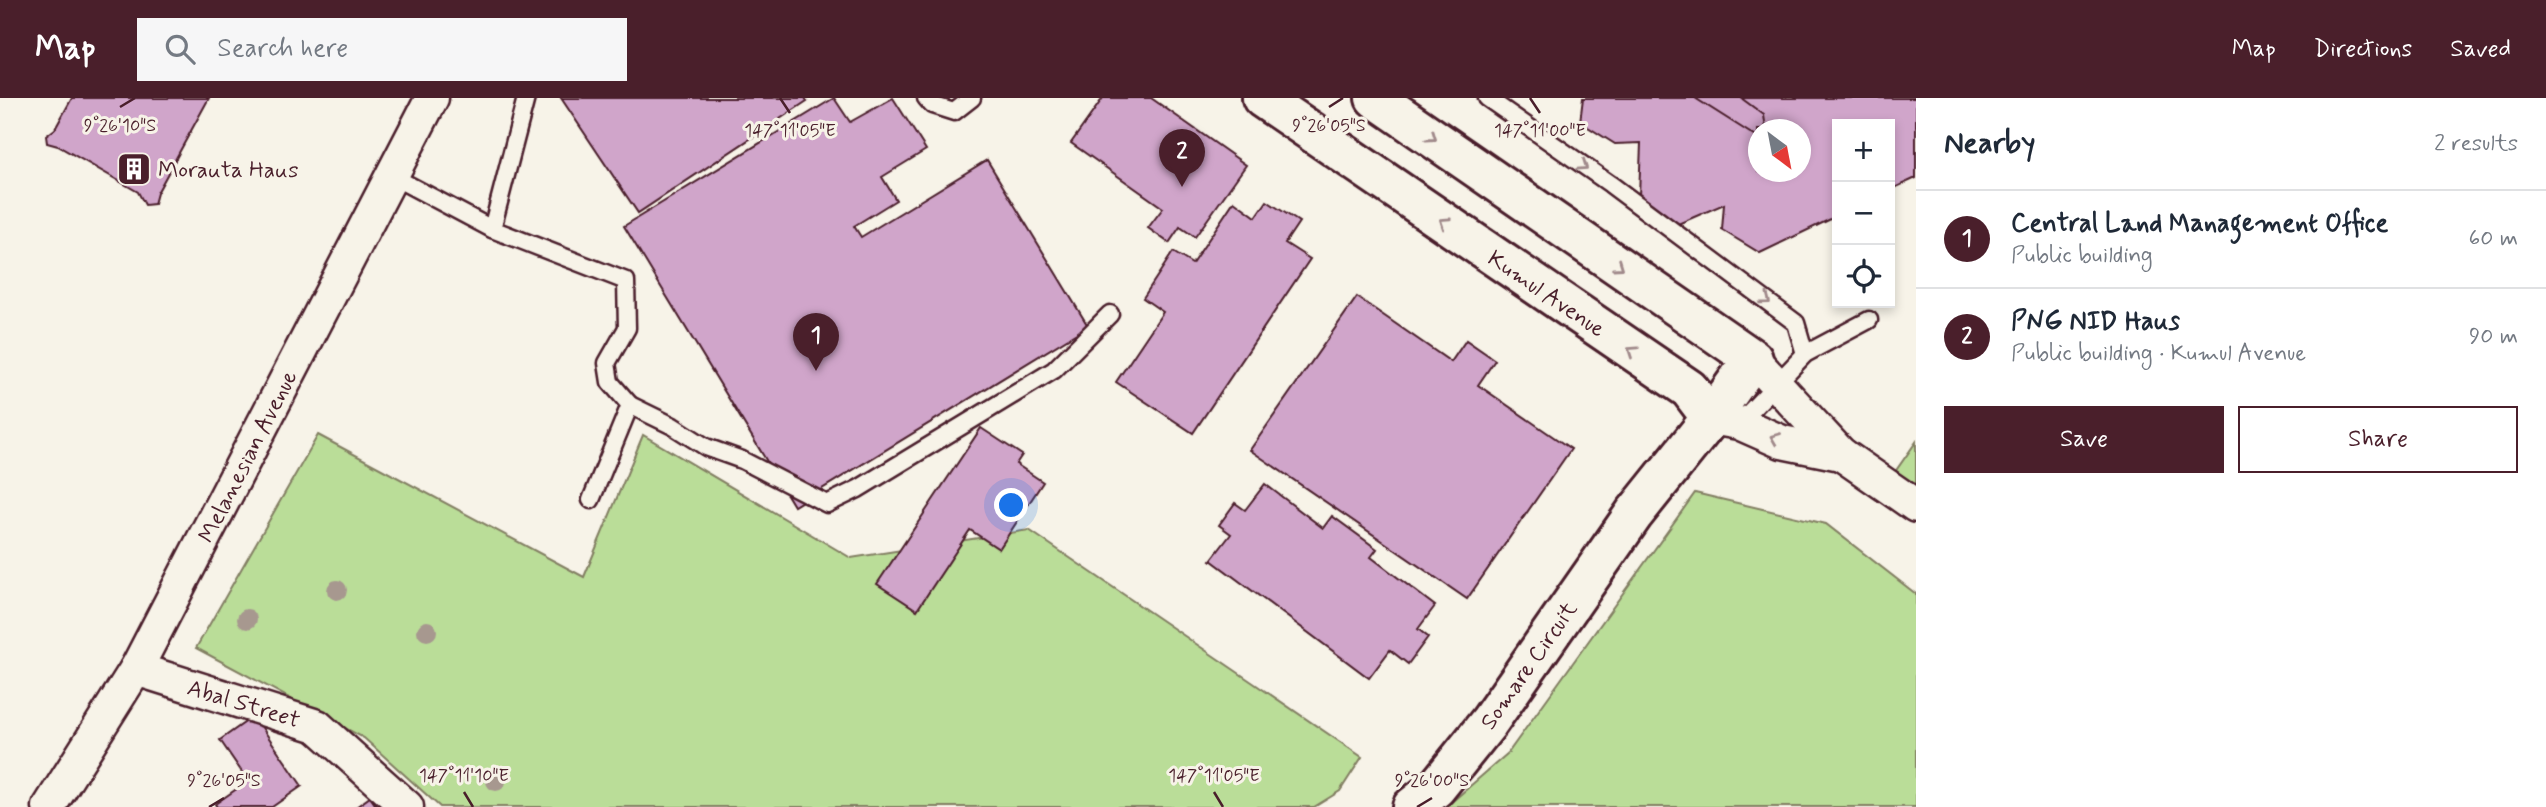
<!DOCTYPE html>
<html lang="en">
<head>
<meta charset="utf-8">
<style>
  body { margin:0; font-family:Mynerve,sans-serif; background:#f6f6f7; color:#1f2937 }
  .controls { position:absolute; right:21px; top:21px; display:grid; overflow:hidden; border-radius:0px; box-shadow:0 4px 10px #0003 }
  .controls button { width:63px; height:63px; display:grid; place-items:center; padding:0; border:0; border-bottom:2px solid #e0e1e3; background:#fff; color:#1f2937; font:35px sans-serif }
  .compass { position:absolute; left:1748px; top:21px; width:63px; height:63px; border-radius:50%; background:#fff; box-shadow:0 4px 10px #0003; rotate:148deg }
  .you { position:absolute; left:1012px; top:408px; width:24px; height:24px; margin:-18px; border:5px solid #fff; border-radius:50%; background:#1a73e8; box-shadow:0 0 0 10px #1a73e833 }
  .badge { display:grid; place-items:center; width:46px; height:46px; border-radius:50%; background:#4a1f2b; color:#fff; font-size:23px; font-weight:700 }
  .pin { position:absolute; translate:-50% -58px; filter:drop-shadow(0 2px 4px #0008) }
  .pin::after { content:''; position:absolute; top:37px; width:24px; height:21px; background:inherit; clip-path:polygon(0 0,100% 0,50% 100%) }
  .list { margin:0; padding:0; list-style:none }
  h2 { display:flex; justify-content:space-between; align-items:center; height:91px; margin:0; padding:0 28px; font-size:30px }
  h2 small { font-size:23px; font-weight:400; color:#747a83 }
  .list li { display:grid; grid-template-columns:46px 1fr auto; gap:21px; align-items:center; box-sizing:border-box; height:98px; padding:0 28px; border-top:2px solid #e0e1e3 }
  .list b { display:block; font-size:26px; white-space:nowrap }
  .list p { margin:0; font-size:23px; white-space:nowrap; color:#747a83 }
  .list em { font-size:23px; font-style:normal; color:#747a83 }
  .actions { display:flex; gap:14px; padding:21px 28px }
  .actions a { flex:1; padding:16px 0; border:2px solid #4a1f2b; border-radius:0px; text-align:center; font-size:24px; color:#4a1f2b }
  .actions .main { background:#4a1f2b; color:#fff }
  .icon { flex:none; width:38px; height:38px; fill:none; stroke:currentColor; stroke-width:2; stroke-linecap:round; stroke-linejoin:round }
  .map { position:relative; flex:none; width:1916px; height:709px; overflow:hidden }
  header { display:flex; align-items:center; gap:42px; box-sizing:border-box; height:98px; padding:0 35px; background:#4a1f2b; color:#fff }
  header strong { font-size:33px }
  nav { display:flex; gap:38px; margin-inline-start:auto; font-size:24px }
  .search { width:490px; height:63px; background:#f6f6f7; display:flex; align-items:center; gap:18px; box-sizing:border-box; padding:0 24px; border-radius:0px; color:#747a83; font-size:26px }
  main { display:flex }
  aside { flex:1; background:#fff }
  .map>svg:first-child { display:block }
  .green { fill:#badd98; stroke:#827e62; stroke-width:2 }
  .building { fill:#d0a5ca; stroke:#4a1f2b; stroke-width:2; fill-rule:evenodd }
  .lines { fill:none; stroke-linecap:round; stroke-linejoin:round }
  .service-casing { stroke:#4a1f2b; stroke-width:21 }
  .minor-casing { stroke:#4a1f2b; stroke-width:37 }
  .tertiary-casing { stroke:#4a1f2b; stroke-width:44 }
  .service { stroke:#f7f3e8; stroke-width:16 }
  .minor { stroke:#f7f3e8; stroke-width:32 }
  .tertiary { stroke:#f7f3e8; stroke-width:38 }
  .tree { fill:#a7988f }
  .oneway { stroke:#a0898a }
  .ticks { fill:none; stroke:#4a1f2b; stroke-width:2.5 }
  .labels { text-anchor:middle; stroke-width:6; stroke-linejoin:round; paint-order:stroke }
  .poi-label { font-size:23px; fill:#4a1f2b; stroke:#f7f3e8; text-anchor:start }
  .street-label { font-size:23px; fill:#4a1f2b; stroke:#f7f3e8 }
  .ticks-label { font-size:18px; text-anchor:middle; fill:#4a1f2b; stroke:#f7f3e8; stroke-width:6; stroke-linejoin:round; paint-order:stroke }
</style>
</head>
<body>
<header>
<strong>Map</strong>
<div class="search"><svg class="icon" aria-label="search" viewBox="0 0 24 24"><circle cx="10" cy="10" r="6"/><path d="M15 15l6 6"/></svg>Search here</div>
<nav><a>Map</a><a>Directions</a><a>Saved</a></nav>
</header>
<main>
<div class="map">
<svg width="1916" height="709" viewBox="0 0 1916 709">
  <rect width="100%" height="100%" fill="#f7f3e8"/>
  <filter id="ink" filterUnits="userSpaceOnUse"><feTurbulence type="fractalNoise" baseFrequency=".0143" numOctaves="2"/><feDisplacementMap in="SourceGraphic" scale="14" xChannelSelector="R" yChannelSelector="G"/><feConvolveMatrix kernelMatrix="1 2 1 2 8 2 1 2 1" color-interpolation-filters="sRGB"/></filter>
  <g filter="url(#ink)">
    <g class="green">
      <polygon points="318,337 584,479 643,337 851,460 1029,432 1362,659 1340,693 1314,709 440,709 364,640 196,550"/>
      <polygon points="1916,344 1916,413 1883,391"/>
      <polygon points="1695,395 1826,426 1916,496 1916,709 1446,709 1508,655"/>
    </g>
    <g class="building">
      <polygon points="72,0 209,0 157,95 154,106 145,107 138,94 58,48 47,45 46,38 55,31"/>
      <polygon points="561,0 805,0 807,3 638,115"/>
      <polygon points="834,0 850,24 893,0 926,52 882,79 896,102 854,128 861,139 987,62 1088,228 794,408 624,128"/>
      <polygon points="1103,0 1151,0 1246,67 1195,139 1180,129 1169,145 1148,130 1163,110 1071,45"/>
      <path d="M 1583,0 L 1916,0 L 1916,80 L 1890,92 L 1890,26 L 1837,26 L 1837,118 L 1760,155 L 1722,132 L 1724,106 L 1678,126 L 1639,98 L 1641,45 L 1615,46 L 1580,24 ZM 1758,32 L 1800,32 L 1800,74 L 1758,74 Z"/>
      <polygon points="1695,0 1741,0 1764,17 1766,32 1758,32 1758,40"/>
      <polygon points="1234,103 1256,119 1267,103 1299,124 1285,145 1310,161 1193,335 1116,284 1163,214 1143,200 1173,154 1192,166"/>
      <polygon points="1357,199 1451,264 1466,242 1495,262 1478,287 1571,351 1467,501 1250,352"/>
      <polygon points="981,330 1022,357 1016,366 1043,384 999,451 970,432 917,512 877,486"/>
      <polygon points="1265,386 1323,430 1332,418 1377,451 1371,459 1435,508 1418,531 1428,539 1408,566 1390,552 1369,580 1211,462 1231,436 1219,427 1235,405 1245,412"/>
      <polygon points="254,618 302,688 272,709 217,709 215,706 248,683 220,642"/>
      <polygon points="370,699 377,709 356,709"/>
    </g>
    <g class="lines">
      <g class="service-casing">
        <g id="service">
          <polyline points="526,0 492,131 626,183 627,230 607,265 610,284 630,307 591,402"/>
          <polyline points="926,0 932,7 954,14 972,0"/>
          <polyline points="1487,0 1610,86 1796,225 1805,256"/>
          <polyline points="392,78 492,131"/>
          <polyline points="630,307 673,328 706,349 742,362 827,406 858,391 1054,272 1110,216"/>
          <polyline points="1739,325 1805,256 1869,222"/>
        </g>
      </g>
      <g class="minor-casing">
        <g id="minor">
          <polyline points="1753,261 1841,356 1916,408"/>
          <polyline points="1711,320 1739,325 1782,344 1841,356"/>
          <polyline points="136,571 317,628 407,709"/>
          <polyline points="49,709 136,571 432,0"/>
        </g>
      </g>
      <g class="tertiary-casing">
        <g id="tertiary">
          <polyline points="1262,0 1689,291 1711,320"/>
          <polyline points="1375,0 1753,261 1711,320 1634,416 1489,624 1436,690 1412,709"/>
        </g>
      </g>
      <use href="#service" class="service"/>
      <use href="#minor" class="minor"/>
      <use href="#tertiary" class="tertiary"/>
    </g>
    <g class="tree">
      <circle cx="337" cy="492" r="10"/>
      <circle cx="247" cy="521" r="10"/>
      <circle cx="427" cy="533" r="10"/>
      <circle cx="496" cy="683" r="10"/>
    </g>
    <defs><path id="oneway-chevron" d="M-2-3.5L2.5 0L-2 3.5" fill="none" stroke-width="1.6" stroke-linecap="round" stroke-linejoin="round" transform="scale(1.75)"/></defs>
    <g class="oneway">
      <use href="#oneway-chevron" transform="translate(1432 39) rotate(35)"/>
      <use href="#oneway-chevron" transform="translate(1583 68) rotate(34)"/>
      <use href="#oneway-chevron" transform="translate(1444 124) rotate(-146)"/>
      <use href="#oneway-chevron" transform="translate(1619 168) rotate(35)"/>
      <use href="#oneway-chevron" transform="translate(1766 202) rotate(37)"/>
      <use href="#oneway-chevron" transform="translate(1632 253) rotate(-146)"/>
      <use href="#oneway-chevron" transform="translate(1775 340) rotate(-158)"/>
    </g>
  </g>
  <path class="ticks" d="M 780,0 L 790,15M 1530,0 L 1540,15M 120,9 L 135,0M 1329,9 L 1343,0M 464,694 L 473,709M 1214,694 L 1223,709M 209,709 L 224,700M 1417,709 L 1432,700"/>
  <defs>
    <g id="building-square" transform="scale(1.75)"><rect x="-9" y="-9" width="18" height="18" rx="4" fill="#4a1f2b" stroke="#f7f3e8"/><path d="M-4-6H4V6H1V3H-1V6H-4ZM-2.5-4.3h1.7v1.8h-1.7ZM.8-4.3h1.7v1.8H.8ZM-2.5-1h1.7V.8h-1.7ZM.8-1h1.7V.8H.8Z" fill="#fff"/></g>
  </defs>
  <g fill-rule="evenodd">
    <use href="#building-square" x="134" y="71"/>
  </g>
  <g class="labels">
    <g class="poi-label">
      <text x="158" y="79">Morauta Haus</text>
    </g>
    <g class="street-label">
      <text transform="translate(1547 195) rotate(34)" y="8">Kumul Avenue</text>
      <text transform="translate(247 358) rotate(-63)" y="8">Melanesian Avenue</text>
      <text transform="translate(1528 567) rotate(-55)" y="8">Somare Circuit</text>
      <text transform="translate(244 605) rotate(17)" y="8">Abal Street</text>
    </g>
  </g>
  <g class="ticks-label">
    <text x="120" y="33">9°26'10"S</text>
    <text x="1329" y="33">9°26'05"S</text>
    <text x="790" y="38">147°11'05"E</text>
    <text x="1540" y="38">147°11'00"E</text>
    <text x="464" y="683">147°11'10"E</text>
    <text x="1214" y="683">147°11'05"E</text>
    <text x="224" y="688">9°26'05"S</text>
    <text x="1432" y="688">9°26'00"S</text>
  </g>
</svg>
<div class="controls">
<button>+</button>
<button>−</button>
<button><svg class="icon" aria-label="locate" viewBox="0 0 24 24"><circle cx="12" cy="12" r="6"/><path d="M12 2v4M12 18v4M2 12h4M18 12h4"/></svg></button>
</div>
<svg class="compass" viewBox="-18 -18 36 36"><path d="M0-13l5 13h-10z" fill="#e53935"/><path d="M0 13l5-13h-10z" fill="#747a83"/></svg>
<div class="you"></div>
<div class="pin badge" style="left:816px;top:273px">1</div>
<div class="pin badge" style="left:1182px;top:89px">2</div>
</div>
<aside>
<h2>Nearby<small>2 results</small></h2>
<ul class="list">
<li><span class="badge">1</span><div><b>Central Land Management Office</b><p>Public building</p></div><em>60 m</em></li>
<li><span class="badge">2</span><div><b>PNG NID Haus</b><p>Public building · Kumul Avenue</p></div><em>90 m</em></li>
</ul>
<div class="actions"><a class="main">Save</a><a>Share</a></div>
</aside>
</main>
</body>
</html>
